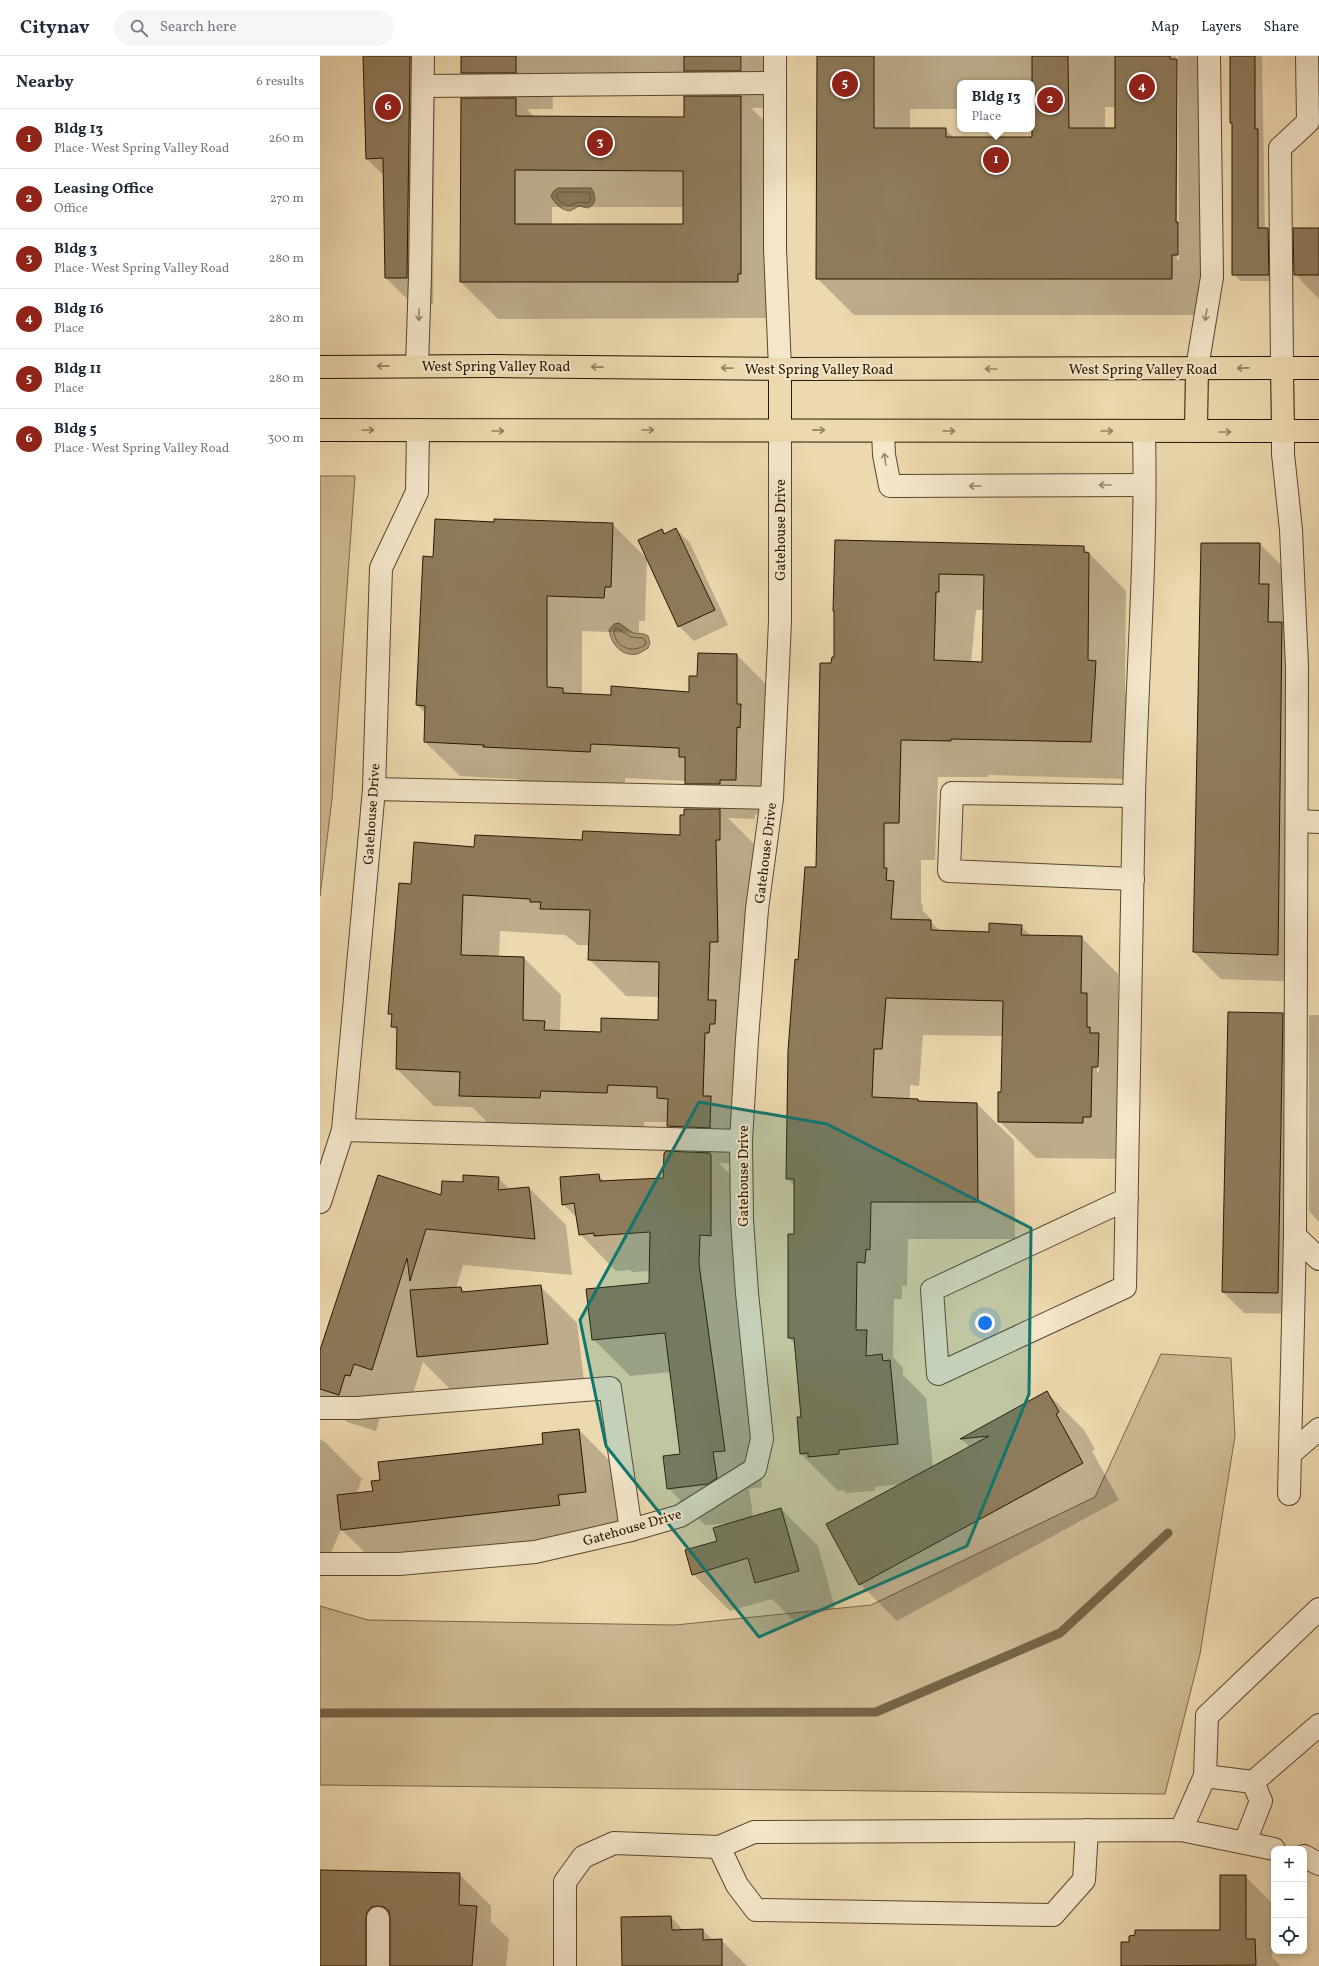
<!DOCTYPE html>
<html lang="en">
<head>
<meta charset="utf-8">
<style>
  body { margin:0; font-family:Vollkorn,serif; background:#f6f6f7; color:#1f2937 }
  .controls { position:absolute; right:12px; bottom:12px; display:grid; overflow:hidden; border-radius:8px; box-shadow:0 2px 6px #0003 }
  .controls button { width:36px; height:36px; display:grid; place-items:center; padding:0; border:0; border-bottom:1px solid #e0e1e3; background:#fff; color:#1f2937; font:20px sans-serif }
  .you { position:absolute; left:665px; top:1267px; width:14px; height:14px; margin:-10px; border:3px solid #fff; border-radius:50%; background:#1a73e8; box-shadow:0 0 0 6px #1a73e833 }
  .badge { display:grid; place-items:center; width:26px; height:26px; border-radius:50%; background:#8f2418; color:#fff; font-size:13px; font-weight:700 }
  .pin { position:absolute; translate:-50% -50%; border:2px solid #fff; box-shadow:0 1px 4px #0006 }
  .popup { position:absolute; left:637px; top:24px; width:78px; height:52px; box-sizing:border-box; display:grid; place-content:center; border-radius:8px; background:#fff; filter:drop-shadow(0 1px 3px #0005); font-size:13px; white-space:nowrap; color:#747a83 }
  .popup b { font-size:15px; color:#1f2937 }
  .popup::after { content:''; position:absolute; left:50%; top:100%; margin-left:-8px; border:8px solid transparent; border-top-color:#fff }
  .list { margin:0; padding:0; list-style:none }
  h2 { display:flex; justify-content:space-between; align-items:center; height:52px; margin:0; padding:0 16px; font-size:17px }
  h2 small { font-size:13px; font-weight:400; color:#747a83 }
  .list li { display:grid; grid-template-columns:26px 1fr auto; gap:12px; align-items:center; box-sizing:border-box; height:60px; padding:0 16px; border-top:1px solid #e0e1e3 }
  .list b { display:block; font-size:15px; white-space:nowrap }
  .list p { margin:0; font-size:13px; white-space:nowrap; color:#747a83 }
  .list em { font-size:13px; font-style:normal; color:#747a83 }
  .icon { flex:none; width:22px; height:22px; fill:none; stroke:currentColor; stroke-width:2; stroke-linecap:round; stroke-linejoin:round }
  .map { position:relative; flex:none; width:999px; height:1910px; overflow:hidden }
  header { display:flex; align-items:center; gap:24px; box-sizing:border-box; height:56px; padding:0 20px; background:#fff; border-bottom:1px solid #e0e1e3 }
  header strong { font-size:19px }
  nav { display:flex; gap:22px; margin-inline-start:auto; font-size:14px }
  .search { width:280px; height:36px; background:#f6f6f7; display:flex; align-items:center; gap:10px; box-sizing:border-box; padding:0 14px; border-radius:22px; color:#747a83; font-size:15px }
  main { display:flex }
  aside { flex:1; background:#fff }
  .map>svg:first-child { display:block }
  .green { fill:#ccb891; stroke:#7a6748 }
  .water { fill:#aa9774; stroke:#766346 }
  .shadow { fill:#0003; fill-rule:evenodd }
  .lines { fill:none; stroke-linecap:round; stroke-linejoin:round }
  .shore { stroke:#69563a; stroke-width:1 }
  .stream { stroke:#766346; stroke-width:9 }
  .building { fill:#8e7b5b; stroke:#281600; fill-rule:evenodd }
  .minor-casing { stroke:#59472c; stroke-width:24 }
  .major-casing { stroke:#281600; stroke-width:24 }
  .minor { stroke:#f3e6cb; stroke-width:22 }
  .major { stroke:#edd9af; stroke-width:22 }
  .oneway { stroke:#988870 }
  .oneway2 { stroke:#948160 }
  .marked { fill:#0f766e; fill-opacity:0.2; stroke:#0f766e; stroke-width:3; stroke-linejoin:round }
  .labels { text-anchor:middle; stroke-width:4; stroke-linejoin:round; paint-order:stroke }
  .street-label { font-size:14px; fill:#281600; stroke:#f3e6cb }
</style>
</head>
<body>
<header>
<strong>Citynav</strong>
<div class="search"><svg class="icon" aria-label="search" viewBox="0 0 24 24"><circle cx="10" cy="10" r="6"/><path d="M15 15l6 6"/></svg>Search here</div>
<nav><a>Map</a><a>Layers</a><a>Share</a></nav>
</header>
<main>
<aside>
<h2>Nearby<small>6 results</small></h2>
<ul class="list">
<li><span class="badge">1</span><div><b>Bldg 13</b><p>Place · West Spring Valley Road</p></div><em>260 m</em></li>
<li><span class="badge">2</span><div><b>Leasing Office</b><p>Office</p></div><em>270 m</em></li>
<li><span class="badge">3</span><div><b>Bldg 3</b><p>Place · West Spring Valley Road</p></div><em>280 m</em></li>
<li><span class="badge">4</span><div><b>Bldg 16</b><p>Place</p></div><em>280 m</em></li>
<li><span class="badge">5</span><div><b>Bldg 11</b><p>Place</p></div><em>280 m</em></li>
<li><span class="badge">6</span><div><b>Bldg 5</b><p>Place · West Spring Valley Road</p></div><em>300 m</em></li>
</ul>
</aside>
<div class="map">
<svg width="999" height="1910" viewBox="0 0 999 1910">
  <rect width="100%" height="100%" fill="#edd9af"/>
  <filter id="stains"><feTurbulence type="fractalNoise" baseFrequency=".005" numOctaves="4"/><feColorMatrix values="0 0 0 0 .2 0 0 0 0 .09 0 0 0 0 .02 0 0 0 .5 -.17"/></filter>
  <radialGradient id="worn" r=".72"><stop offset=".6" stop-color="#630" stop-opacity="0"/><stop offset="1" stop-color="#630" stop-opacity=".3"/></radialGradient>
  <g class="green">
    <polygon points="0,420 35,420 12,743 0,840"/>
    <polygon points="841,1298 911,1302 915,1380 880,1598 845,1738 0,1729 0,1550 48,1564 355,1569 551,1549 775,1441"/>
  </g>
  <g class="water">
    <path d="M 238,132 L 271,132 C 276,139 277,148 268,152 L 259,150 L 250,155 C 241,154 235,148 231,140 L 234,135 Z"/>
    <path d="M 299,567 L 313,577 L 324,578 L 328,580 L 330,587 L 328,592 C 325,594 320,597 317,598 C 301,601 291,587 289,574 L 294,568 Z"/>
  </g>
  <g class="shadow">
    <polygon points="44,0 115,0 113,248 92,248 66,222 64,120 46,102"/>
    <path d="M 142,0 L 420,0 L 420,20 L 422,20 L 422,0 L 457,0 L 458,51 L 431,52 L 458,78 L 454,262 L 178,263 L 141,226 L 168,43 L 142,17 ZM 374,24 L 391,41 L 365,62 L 214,61 L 207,53 L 233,53 L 232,26 ZM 232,151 L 364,151 L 364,169 L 232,169 Z"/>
    <path d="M 498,0 L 856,0 L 857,204 L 859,204 L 858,0 L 893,0 L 888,259 L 534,259 L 497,222 ZM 640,27 L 712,27 L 711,82 L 634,82 L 625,73 L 590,73 L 590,53 L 640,53 ZM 785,51 L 796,51 L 796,73 L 785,73 Z"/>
    <polygon points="911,0 942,0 945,173 948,173 955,180 955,225 921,225 913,218 913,70 911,67"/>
    <polygon points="999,173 999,243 975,218"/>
    <path d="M 175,467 L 292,468 L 327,503 L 325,565 L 319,565 L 319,577 L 262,575 L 262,639 L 292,640 L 370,637 L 378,621 L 417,599 L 452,634 L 451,759 L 435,758 L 435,763 L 408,762 L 437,791 L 427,1108 L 399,1107 L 426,1135 L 417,1216 L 416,1245 L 442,1431 L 429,1433 L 433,1459 L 429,1462 L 461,1453 L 498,1490 L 515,1552 L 473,1564 L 452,1543 L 410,1555 L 373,1518 L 413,1467 L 385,1469 L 348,1432 L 361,1399 L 351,1316 L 310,1320 L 273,1283 L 330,1228 L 331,1215 L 312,1216 L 310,1214 L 296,1215 L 260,1178 L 258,1163 L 243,1148 L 278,1119 L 285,1126 L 344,1123 L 375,1097 L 348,1070 L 348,1066 L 324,1066 L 324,1074 L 177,1076 L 152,1051 L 114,1050 L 77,1013 L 78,976 L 72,970 L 73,962 L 69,957 L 92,829 L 155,792 L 361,781 L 365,760 L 393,754 L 366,727 L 366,725 L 305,722 L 305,731 L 199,726 L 197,723 L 140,720 L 105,686 L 106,658 L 97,649 L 114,502 ZM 180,875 L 245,879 L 258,889 L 269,889 L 269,903 L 306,940 L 339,941 L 339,965 L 282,977 L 240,975 L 241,939 L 204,902 L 179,901 ZM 335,1174 L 335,1176 L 286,1180 L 284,1178 Z"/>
    <polygon points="356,473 370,487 408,569 374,585 359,570 342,474 346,478"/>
    <path d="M 516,485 L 763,491 L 806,535 L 805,635 L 813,643 L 807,723 L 668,719 L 668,721 L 618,721 L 615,804 L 601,804 L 601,847 L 603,850 L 603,855 L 611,863 L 610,865 L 621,876 L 670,877 L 701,870 L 711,880 L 761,881 L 798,918 L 798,969 L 804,975 L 800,1103 L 716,1102 L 679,1065 L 682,1037 L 683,980 L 603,979 L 599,1030 L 590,1029 L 590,1044 L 598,1044 L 600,1046 L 657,1048 L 694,1084 L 695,1183 L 588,1183 L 587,1230 L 582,1230 L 582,1243 L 574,1243 L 573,1301 L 583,1312 L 583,1319 L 606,1342 L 613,1411 L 650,1391 L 641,1383 L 727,1337 L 764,1374 L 775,1393 L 772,1395 L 799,1444 L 577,1565 L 540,1528 L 507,1469 L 582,1428 L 555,1431 L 555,1435 L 526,1437 L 523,1434 L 518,1435 L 481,1398 L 482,1362 L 476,1289 L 469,1282 L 475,1179 L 475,1130 L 467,1122 L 479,905 L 497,813 L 512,608 L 515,602 ZM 656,554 L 664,554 L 663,607 L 651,607 ZM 777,983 L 779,985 L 779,1016 L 777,1016 Z"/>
    <polygon points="940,488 967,515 975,581 989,595 985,926 901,923 874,896"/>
    <polygon points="963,958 984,979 978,1258 924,1257 903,1236"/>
    <polygon points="989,959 999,959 999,1166 989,1155"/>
    <polygon points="178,1122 190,1134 209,1132 246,1169 252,1219 143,1209 136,1232 141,1232 146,1237 220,1230 257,1267 264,1325 134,1337 103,1306 89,1350 62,1355 56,1375 27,1366 0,1340 0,1299 122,1140 143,1127"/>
    <polygon points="259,1374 296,1411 303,1472 59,1510 21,1473 1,1521 0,1521 0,1383 5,1386 42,1423 36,1438 54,1436 224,1389"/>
    <polygon points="0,1815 139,1818 171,1850 171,1866 189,1883 186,1910 0,1910"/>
    <polygon points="925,1820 952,1847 952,1901 961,1910 802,1910 802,1887 901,1875"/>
    <polygon points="351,1861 364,1875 383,1874 393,1884 401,1884 427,1910 303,1910"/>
  </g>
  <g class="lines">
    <g class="shore">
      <polygon points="240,136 269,136 271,143 268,147 258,146 248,150 238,144 236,139"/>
      <path d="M 296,572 L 311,581 L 323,582 L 326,586 L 325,589 C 313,597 298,593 294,578 Z"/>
    </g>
    <polyline class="stream" points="0,1657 556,1656 740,1577 848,1477"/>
  </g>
  <g class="building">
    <polygon points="43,0 90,0 87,222 65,222 63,102 46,103"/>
    <rect x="141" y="0" width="55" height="17"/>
    <rect x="364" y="0" width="57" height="15"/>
    <polygon points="497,0 554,0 554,72 626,72 626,81 712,81 712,0 748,0 749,72 795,72 795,0 850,0 850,3 857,3 856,166 858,166 858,199 852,199 852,223 496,223"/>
    <polygon points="910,0 935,0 935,73 938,73 938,172 948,172 949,219 912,219 912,67 910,67"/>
    <path d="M 364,40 L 421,40 L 421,218 L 418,218 L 418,226 L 140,226 L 141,42 L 196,42 L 196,60 L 364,61 ZM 195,114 L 363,115 L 363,168 L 195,168 Z"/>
    <polygon points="973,172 999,172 999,219 974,219"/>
    <polygon points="115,463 174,466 174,463 293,467 291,531 285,531 284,542 227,540 227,631 243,632 243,637 291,639 291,630 369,636 369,620 377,620 378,597 417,598 417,648 421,648 420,672 417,671 416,724 400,724 400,728 365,728 365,701 359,701 359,692 271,688 270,696 163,691 164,689 104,686 105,650 96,649 103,500 113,501"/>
    <polygon points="356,472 395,554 358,571 318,484 342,473 344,478"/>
    <path d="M 515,484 L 764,490 L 764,496 L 769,497 L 768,604 L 776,605 L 771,686 L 631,683 L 631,685 L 581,684 L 579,767 L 564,767 L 564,812 L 567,812 L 566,824 L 574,825 L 571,863 L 611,864 L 611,874 L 669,876 L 669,867 L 702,869 L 701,879 L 762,880 L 761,937 L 767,937 L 767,971 L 770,971 L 770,977 L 779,977 L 778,1011 L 772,1011 L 771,1061 L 763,1061 L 763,1067 L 678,1066 L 678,1036 L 681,1036 L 683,945 L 566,942 L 562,993 L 554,993 L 552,1041 L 598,1043 L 598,1045 L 657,1047 L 658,1146 L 551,1146 L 550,1194 L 546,1193 L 545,1207 L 537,1206 L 536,1274 L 547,1274 L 546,1300 L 562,1298 L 563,1305 L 570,1304 L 578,1388 L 519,1394 L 519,1398 L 488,1401 L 488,1397 L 480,1398 L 477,1361 L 481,1361 L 474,1282 L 468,1282 L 468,1178 L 474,1178 L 474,1123 L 466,1123 L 468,995 L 475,903 L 478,904 L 485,811 L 496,811 L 500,607 L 511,607 L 512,601 L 514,601 L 514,555 L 513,555 ZM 619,518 L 664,519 L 662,606 L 614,604 L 616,536 L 619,536 Z"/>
    <polygon points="881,487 940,487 939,528 949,528 948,566 962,566 958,899 873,896"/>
    <path d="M 364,753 L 400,753 L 400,784 L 396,784 L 398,886 L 390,886 L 388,944 L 396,944 L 395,968 L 390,968 L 389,977 L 385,977 L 383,1040 L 391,1040 L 390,1072 L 347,1070 L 348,1043 L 337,1042 L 337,1031 L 288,1029 L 287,1037 L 221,1035 L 220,1042 L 139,1040 L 140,1016 L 76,1013 L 77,971 L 71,971 L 72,958 L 68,958 L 79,827 L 91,828 L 94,786 L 154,791 L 155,779 L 262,784 L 263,775 L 360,779 L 360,759 L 364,759 ZM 143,839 L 210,843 L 210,846 L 221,846 L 220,853 L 270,854 L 268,904 L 339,906 L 338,964 L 281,962 L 281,976 L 224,974 L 225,965 L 203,964 L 204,901 L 141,899 Z"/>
    <polygon points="908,956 963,957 958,1237 902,1236"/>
    <polygon points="346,1095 390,1097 391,1099 391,1180 380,1179 379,1208 405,1395 393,1396 397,1422 388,1428 347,1433 343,1400 360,1398 345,1277 272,1284 266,1233 329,1227 330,1176 274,1180 274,1177 259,1179 254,1147 242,1149 240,1121 279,1118 280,1125 343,1122 344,1097"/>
    <polygon points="58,1119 121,1139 122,1125 143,1126 143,1119 179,1121 178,1134 209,1131 215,1183 106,1173 90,1225 87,1202 52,1314 34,1308 30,1320 25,1319 19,1339 0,1333 0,1294"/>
    <polygon points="221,1229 228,1288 97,1301 90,1234 141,1231 142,1236"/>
    <polygon points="727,1335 739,1356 736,1358 763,1407 539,1529 506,1468 669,1380 640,1383"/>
    <polygon points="259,1373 266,1436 238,1439 240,1449 21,1474 17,1439 53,1435 51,1425 60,1424 58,1406 223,1388 222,1377"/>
    <polygon points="461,1452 479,1515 435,1527 428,1502 372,1519 365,1494 397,1485 393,1472"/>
    <polygon points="0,1814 140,1817 139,1849 157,1850 152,1910 70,1910 70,1862 69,1855 64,1851 58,1850 51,1851 47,1856 46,1862 46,1910 0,1910"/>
    <polygon points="900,1819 926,1819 926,1883 935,1883 936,1909 801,1910 801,1886 809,1886 809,1880 815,1879 815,1874 900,1874"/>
    <polygon points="351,1860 352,1874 383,1873 383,1884 402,1883 402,1910 302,1910 301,1861"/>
  </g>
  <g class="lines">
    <g class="minor-casing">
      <g id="minor">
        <polyline points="455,0 455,192 460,313"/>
        <polyline points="103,30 455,27"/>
        <polyline points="97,310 100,220 103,0"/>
        <polyline points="962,311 960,92 988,66 987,0"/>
        <polyline points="877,312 892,221 889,0"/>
        <polyline points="563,375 564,399 570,430 824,429"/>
        <polyline points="963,376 963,398 971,474 977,611 975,1180 999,1203"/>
        <polyline points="54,733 452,742"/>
        <polyline points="977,765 999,766"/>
        <polyline points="813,823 629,815 632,737 814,740"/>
        <polyline points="23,1074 421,1085"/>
        <path d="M 807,1143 L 612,1234 L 618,1318 L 805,1231 C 809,1067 810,904 814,740 C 817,619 827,497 824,375"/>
        <polyline points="0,1146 23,1074 54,733 61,512 97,436 98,374"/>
        <polyline points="0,1352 37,1352 290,1332 311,1474"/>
        <polyline points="970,1398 999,1373"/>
        <polyline points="969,1438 975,1180"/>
        <polyline points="0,1508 79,1508 215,1496 311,1474 360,1460 435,1413 442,1383 427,1237 422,1163 421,1085 427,983 437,853 452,742 460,565 460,373"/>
        <polyline points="885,1720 933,1726 941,1745 925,1786"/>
        <polyline points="933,1726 999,1669"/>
        <polyline points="861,1774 885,1720 887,1660 999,1553"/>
        <polyline points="399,1791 417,1829 436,1854 733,1859 764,1824 767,1774"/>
        <polyline points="984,1800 999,1808"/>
        <polyline points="58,1862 58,1910"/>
        <polyline points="245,1910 245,1826 263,1801 294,1787 399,1791 434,1776 861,1774 954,1793"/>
      </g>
    </g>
    <g class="major-casing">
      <g id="major">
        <polyline points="0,311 176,310 460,313 999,312"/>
        <polyline points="962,311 963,376"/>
        <polyline points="460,313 460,373"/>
        <polyline points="0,374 999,375"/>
        <polyline points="876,375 877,312"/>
      </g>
    </g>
    <use href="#minor" class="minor"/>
    <use href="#major" class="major"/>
  </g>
  <defs><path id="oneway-shaft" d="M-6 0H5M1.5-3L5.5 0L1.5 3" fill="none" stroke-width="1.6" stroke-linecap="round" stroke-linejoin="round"/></defs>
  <g class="oneway">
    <use href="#oneway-shaft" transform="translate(99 259) rotate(91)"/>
    <use href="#oneway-shaft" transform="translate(886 259) rotate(99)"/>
    <use href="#oneway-shaft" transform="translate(565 403) rotate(-98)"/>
    <use href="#oneway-shaft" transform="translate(785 429) rotate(180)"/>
    <use href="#oneway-shaft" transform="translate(655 430) rotate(180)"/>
  </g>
  <g class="oneway2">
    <use href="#oneway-shaft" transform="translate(63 310) rotate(179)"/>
    <use href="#oneway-shaft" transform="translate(277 311) rotate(-179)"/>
    <use href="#oneway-shaft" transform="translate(407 312) rotate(-179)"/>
    <use href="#oneway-shaft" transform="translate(923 312) rotate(179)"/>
    <use href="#oneway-shaft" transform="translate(671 313) rotate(180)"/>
    <use href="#oneway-shaft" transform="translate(48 374)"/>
    <use href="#oneway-shaft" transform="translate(328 374)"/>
    <use href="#oneway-shaft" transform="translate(499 374) rotate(1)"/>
    <use href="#oneway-shaft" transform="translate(178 375)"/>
    <use href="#oneway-shaft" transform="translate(629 375)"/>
    <use href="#oneway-shaft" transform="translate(787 375)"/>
    <use href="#oneway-shaft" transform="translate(905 376)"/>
  </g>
  <path class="marked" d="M 379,1046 L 507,1068 L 711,1172 L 709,1338 L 647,1490 L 439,1581 L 286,1390 L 260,1264 Z"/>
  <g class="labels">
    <g class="street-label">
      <text x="176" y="315">West Spring Valley Road</text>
      <text x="499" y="318">West Spring Valley Road</text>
      <text x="823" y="318">West Spring Valley Road</text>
      <text transform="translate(460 474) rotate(-90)" y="5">Gatehouse Drive</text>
      <text transform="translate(51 758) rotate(-86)" y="5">Gatehouse Drive</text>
      <text transform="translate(445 797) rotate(-83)" y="5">Gatehouse Drive</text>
      <text transform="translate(423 1120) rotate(-90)" y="5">Gatehouse Drive</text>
      <text transform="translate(312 1471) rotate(-16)" y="5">Gatehouse Drive</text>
    </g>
  </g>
  <rect width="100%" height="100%" filter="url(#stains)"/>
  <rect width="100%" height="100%" fill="url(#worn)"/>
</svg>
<div class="controls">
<button>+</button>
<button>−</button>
<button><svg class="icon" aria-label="locate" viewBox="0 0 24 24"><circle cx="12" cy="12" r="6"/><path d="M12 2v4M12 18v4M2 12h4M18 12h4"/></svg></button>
</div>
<div class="you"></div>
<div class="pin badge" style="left:676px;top:104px">1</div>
<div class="popup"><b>Bldg 13</b>Place</div>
<div class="pin badge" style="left:730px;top:44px">2</div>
<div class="pin badge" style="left:280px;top:87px">3</div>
<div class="pin badge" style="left:822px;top:31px">4</div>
<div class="pin badge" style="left:525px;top:28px">5</div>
<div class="pin badge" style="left:68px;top:51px">6</div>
</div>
</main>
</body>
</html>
